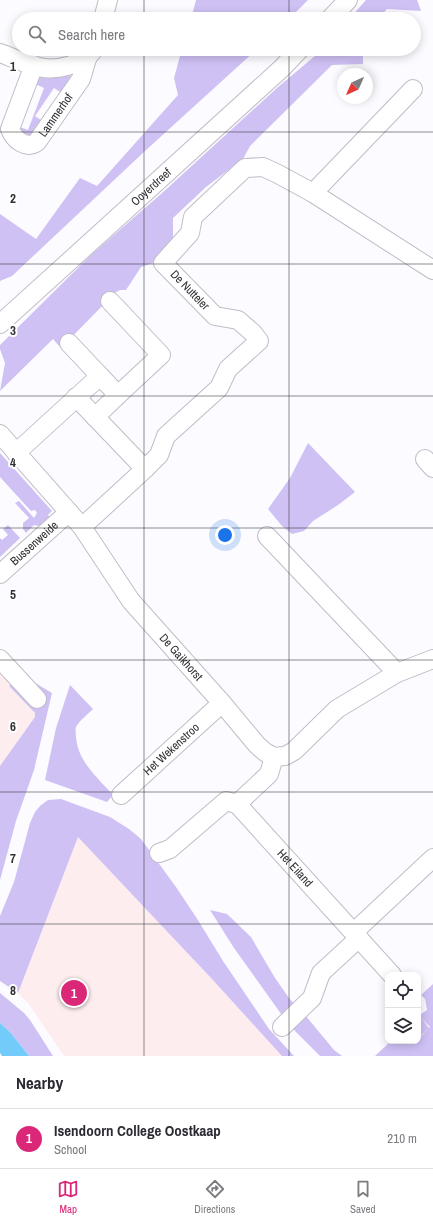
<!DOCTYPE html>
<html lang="en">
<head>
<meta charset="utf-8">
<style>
  body { margin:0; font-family:"Archivo Narrow",sans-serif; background:#f7f7f7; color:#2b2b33 }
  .controls { position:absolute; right:12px; bottom:12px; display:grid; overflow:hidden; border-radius:8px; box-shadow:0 2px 10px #0003 }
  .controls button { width:36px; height:36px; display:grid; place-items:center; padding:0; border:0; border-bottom:1px solid #e1e1e2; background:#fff; color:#2b2b33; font:20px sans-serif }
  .compass { position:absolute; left:337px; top:68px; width:36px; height:36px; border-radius:50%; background:#fff; box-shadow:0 2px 10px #0003; rotate:225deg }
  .you { position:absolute; left:225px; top:535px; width:14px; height:14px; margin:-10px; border:3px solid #fff; border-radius:50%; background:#1a73e8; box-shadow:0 0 0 6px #1a73e833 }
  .badge { display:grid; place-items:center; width:26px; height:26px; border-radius:50%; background:#db2777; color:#fff; font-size:13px; font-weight:700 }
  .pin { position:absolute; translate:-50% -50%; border:2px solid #fff; box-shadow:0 1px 4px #0006 }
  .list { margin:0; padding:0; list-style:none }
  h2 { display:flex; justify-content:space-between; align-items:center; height:52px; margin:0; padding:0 16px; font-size:17px }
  h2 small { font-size:13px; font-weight:400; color:#7c7c81 }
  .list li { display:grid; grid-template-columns:26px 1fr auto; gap:12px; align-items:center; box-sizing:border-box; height:60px; padding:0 16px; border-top:1px solid #e1e1e2 }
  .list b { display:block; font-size:15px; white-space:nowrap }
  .list p { margin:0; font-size:13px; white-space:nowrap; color:#7c7c81 }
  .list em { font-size:13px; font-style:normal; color:#7c7c81 }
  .icon { flex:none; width:22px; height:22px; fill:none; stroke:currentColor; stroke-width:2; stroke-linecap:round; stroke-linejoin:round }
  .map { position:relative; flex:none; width:433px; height:1056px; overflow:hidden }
  .search { position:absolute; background:#fff; box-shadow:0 2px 10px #0003; left:12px; right:12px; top:12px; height:44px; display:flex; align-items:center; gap:10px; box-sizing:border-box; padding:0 14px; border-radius:22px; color:#7c7c81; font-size:15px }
  .sheet { height:112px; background:#fff }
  nav { display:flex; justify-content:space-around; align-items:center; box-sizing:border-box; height:56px; border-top:1px solid #e1e1e2; background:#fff; font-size:11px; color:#7c7c81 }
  nav a { display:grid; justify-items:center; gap:2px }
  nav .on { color:#db2777 }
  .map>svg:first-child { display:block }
  .education { fill:#fdedef }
  .green { fill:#d0c1f5 }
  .water { fill:#73cbfa }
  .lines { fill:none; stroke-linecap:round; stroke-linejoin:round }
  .minor-casing { stroke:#c0bdc7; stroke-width:20 }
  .minor { stroke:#fff; stroke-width:18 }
  .grid { fill:none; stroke:#302f33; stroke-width:1; stroke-opacity:0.55 }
  .labels { text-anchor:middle; stroke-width:4; stroke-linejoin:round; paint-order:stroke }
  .street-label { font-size:12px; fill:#302f33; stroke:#fff }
  .grid-label { font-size:13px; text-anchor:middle; font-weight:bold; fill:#302f33; stroke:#fff; stroke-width:4; stroke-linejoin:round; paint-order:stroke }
</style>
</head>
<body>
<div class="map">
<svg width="433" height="1056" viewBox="0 0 433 1056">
  <rect width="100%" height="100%" fill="#fcfbff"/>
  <g class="education">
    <polygon points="0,668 13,682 9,686 35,713 35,717 0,766"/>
    <polygon points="78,836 211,978 282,1056 64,1056 28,1003 18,993"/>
  </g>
  <g class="green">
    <polygon points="196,0 308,0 289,19 191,19"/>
    <polygon points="366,0 417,0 421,11 387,9 378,19 349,19"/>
    <polygon points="182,49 257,49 145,151 12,276 0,281 0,214 36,239 80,178 97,186 178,95 174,78"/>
    <polygon points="321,49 363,49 363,64 332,65 250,146 243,159 206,187 173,218 173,238 156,257 153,263 141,267 126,290 120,290 109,296 104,304 66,343 59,346 53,339 0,391 5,363 0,349 0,345 92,254 161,194 278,87 315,56"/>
    <polygon points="70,74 72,82 63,94 54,88 35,116 44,122 31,139 16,128 17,126 28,130 44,88 33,83 36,76"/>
    <polygon points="308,443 355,492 338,505 313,521 304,531 292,534 282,526 268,509 290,478"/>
    <polygon points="0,453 52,511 48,515 51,519 44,527 34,525 26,533 23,529 23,523 29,518 15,503 19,501 34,518 37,513 35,510 31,511 0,477"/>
    <polygon points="8,525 20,538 0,557 0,538 2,540 8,535 3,529"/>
    <polygon points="22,675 52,693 34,770 16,821 0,880 0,766 35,717 35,713 9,686"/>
    <path d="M 70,685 L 93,709 C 87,715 80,720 76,727 C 75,730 76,733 76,737 C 78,762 98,778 113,795 L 107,802 L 45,780 L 56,728 Z"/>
    <polygon points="61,799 110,817 129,829 141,839 176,887 196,917 223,961 269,1029 294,1056 282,1056 211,978 78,837 18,993 0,981 0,916 14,882 30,823 35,812 40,806 48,800"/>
    <polygon points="210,910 227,914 251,937 275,978 289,998 297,1007 284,1018 234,948"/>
    <polygon points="433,984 433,1056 375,1056 391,1041 418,1041 418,1039 430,1027 422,1019 429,1028 418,1038 418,1016 427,1010 425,999 421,995"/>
    <polygon points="0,993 24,1013 30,1020 53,1056 29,1056 10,1032 0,1023"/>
    <polygon points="305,1015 334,1050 342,1056 320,1056 293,1029"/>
  </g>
  <polygon class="water" points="0,1023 10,1032 29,1056 2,1056 0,1053"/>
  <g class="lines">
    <g class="minor-casing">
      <g id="minor">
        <polyline points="103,19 108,0"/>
        <polyline points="330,19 348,0"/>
        <path d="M 0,53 C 14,58 29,66 44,68 C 59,70 83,64 92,52"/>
        <path id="s1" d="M 34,65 L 10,129 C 14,140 27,150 37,142 L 81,79 L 87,59"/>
        <polyline points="313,193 413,89"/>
        <polyline points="110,301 161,355 118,395"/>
        <path id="s2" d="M 0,324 L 117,218 L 282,68 L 300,49"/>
        <polyline points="69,343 100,376"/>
        <polyline points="76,397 145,469"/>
        <path id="s3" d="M 0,434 L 82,527 L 131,601 L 222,703 L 257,745 L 265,752 L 274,757 L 285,756 L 294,751 L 337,709 L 397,673 L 433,659"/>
        <polyline points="16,453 100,376 118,395 95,417"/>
        <polyline points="425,459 433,468"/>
        <polyline points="82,527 145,469 159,455 166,436 219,388 228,369 259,341 253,333 238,320 215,316 163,263 190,233 193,217 245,168 263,167 278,174 313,193 433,270"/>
        <polyline points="267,536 397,673"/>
        <path id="s4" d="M 0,574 L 69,512"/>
        <polyline points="0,659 37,699"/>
        <path id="s5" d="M 274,757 L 269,774 L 237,804 L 392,975"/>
        <path id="s6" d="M 121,795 L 222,703"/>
        <polyline points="159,853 170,849 226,801 237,804"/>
        <polyline points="354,932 433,858"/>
        <polyline points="282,1027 312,998 321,973 359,938"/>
      </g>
    </g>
    <use href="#minor" class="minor"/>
  </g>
  <path class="grid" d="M 144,0 L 144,19M 289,0 L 289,19M 144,49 L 144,1056M 289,49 L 289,1056M 0,132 L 433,132M 0,264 L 433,264M 0,396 L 433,396M 0,528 L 433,528M 0,660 L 433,660M 0,792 L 433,792M 0,924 L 433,924"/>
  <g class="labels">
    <g class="street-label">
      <text dy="4" stroke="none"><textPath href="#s1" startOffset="136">Lammerhof</textPath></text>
      <text dy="4" stroke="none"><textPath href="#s2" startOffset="204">Ooyerdreef</textPath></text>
      <text transform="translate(190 290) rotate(46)" y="4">De Nutteler</text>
      <text dy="4" stroke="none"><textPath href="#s4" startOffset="46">Bussenweide</textPath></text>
      <text dy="4" stroke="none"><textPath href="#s3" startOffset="288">De Gaikhorst</textPath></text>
      <text dy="4" stroke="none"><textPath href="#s6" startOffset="68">Het Wekenstroo</textPath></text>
      <text dy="4" stroke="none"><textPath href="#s5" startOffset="148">Het Eiland</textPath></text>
    </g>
  </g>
  <g class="grid-label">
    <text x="13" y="71">1</text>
    <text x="13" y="203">2</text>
    <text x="13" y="335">3</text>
    <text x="13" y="467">4</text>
    <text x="13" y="599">5</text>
    <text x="13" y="731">6</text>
    <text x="13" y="863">7</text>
    <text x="13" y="995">8</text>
  </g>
</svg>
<div class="controls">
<button><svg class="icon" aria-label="locate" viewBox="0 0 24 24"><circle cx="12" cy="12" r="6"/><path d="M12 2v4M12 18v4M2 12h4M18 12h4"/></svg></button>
<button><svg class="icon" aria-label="layers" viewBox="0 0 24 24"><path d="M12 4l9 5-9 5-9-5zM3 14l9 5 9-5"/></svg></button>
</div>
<svg class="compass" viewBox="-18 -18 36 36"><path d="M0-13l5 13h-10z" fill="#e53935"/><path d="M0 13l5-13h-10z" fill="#7c7c81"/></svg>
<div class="you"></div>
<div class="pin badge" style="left:74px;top:993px">1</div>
<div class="search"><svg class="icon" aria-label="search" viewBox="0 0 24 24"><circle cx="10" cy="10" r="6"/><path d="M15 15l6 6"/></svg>Search here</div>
</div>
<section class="sheet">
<h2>Nearby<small></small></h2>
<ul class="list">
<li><span class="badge">1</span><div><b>Isendoorn College Oostkaap</b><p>School</p></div><em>210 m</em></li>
</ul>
</section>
<nav>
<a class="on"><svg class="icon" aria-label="map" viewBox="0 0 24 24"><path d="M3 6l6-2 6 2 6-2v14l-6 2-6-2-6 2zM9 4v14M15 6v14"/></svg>Map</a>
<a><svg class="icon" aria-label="directions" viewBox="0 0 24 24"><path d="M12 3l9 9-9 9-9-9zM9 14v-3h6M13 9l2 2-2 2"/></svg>Directions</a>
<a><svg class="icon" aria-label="saved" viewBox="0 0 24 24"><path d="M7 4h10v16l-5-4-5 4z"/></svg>Saved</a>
</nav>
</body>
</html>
